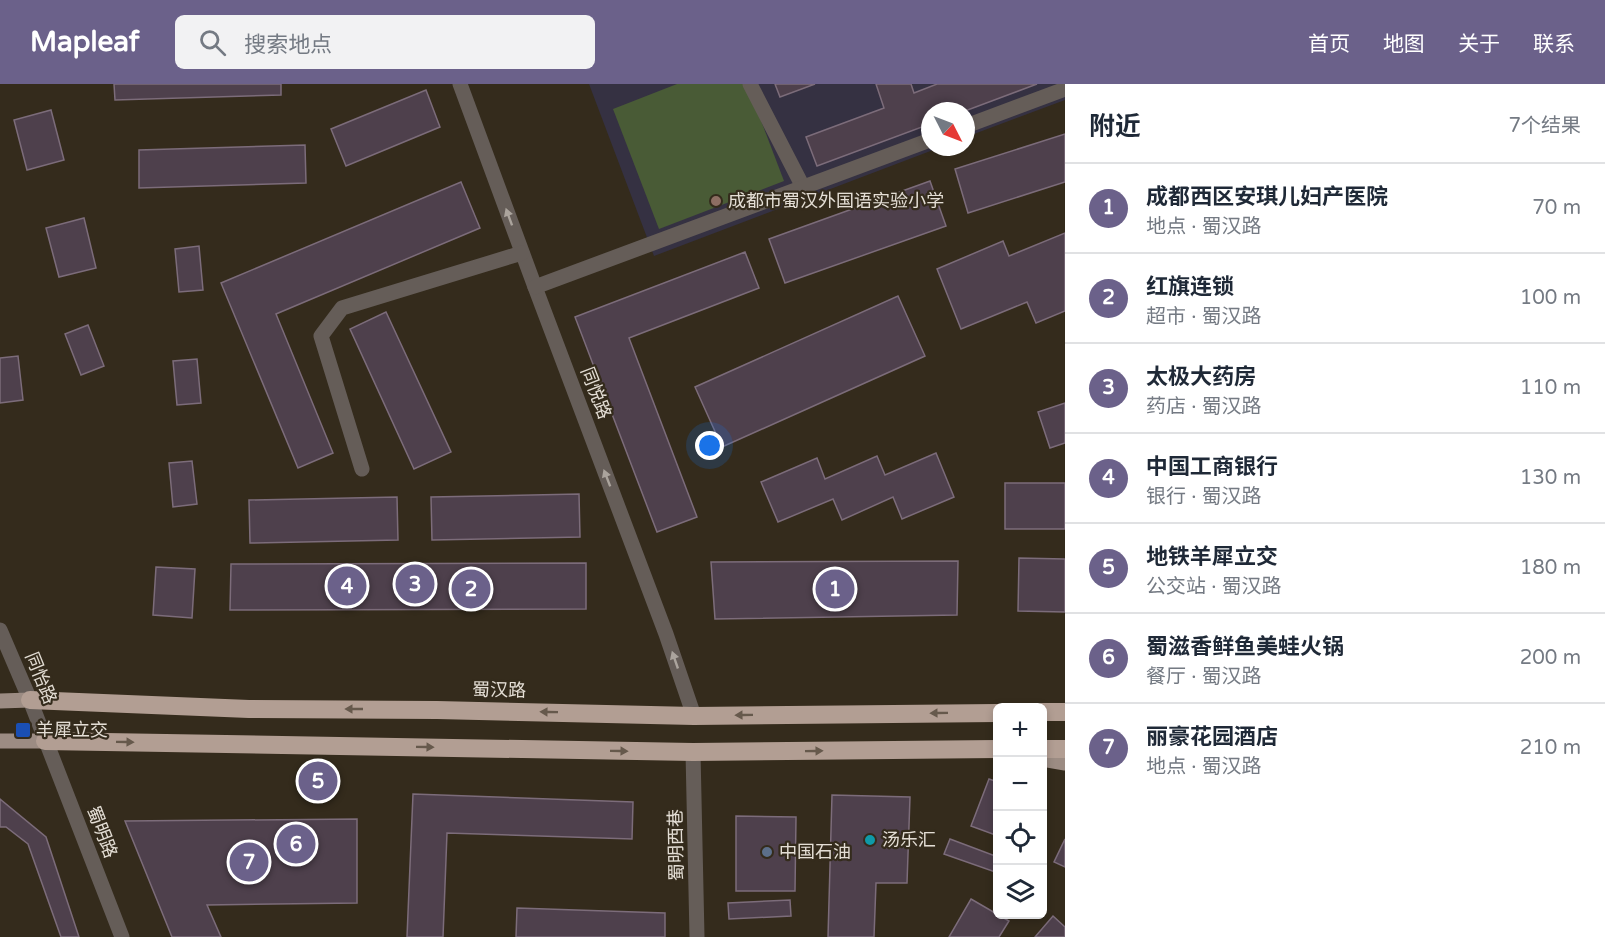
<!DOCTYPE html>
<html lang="zh">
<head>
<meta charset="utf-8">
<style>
  body { margin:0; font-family:"Varela Round","Noto Sans SC",sans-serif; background:#f2f2f3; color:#1f2937 }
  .controls { position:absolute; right:18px; bottom:18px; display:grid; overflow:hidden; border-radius:9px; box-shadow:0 3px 9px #0003 }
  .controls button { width:54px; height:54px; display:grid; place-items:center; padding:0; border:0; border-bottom:2px solid #e0e1e3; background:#fff; color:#1f2937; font:30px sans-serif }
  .compass { position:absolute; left:921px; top:18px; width:54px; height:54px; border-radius:50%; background:#fff; box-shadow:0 3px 9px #0003; rotate:132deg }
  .you { position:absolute; left:710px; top:362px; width:21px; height:21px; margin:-15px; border:4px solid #fff; border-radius:50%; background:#1a73e8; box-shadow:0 0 0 9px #1a73e833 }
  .badge { display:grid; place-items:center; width:39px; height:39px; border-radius:50%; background:#6b618a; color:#fff; font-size:20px; font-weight:700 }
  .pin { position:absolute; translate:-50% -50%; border:3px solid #fff; box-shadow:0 2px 6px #0006 }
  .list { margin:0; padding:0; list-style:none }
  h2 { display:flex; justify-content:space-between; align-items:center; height:78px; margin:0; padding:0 24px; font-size:26px }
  h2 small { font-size:20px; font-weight:400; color:#747a83 }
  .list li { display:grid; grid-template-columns:39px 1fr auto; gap:18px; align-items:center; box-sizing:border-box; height:90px; padding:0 24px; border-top:2px solid #e0e1e3 }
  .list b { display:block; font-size:22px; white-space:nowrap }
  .list p { margin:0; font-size:20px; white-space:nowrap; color:#747a83 }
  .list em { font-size:20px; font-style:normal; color:#747a83 }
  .icon { flex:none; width:33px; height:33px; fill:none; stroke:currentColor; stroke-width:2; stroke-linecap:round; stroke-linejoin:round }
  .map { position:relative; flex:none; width:1065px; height:853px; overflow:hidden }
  header { display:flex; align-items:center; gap:36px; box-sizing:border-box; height:84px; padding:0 30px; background:#6b618a; color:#fff }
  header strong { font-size:28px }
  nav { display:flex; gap:33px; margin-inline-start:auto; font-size:21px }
  .search { width:420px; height:54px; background:#f2f2f3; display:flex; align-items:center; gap:15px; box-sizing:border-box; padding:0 21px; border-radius:9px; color:#747a83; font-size:22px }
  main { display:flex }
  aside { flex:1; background:#fff }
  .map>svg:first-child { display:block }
  .education { fill:#353142 }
  .green { fill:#495b36 }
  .building { fill:#4e404c; stroke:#7c6c7a; stroke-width:1.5 }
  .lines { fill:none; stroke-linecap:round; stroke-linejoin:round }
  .minor { stroke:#655d58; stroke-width:15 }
  .major { stroke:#9c8c83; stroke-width:15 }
  .highway { stroke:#b29e93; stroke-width:18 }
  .oneway { fill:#aba49d }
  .oneway2 { fill:#66594c }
  .education-dot { fill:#8d6e63; stroke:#342b1c; stroke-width:2 }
  .transit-dot { fill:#1a4fb4; stroke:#342b1c; stroke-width:2 }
  .culture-dot { fill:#0f9aa8; stroke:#342b1c; stroke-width:2 }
  .service-dot { fill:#5c6f8a; stroke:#342b1c; stroke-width:2 }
  .labels { text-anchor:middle; stroke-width:4.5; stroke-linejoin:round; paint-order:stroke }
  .poi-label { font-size:18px; fill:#e4ded5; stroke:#342b1c; text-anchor:start }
  .street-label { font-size:18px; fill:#e4ded5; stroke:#342b1c }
</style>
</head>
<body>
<header>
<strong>Mapleaf</strong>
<div class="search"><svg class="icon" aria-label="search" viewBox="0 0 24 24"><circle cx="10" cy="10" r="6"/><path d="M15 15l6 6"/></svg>搜索地点</div>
<nav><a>首页</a><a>地图</a><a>关于</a><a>联系</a></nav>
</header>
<main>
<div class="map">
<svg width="1065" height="853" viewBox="0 0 1065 853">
  <rect width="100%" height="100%" fill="#342b1c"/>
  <polygon class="education" points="589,0 1065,0 1065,16 966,53 966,27 930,27 930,63 941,63 654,172"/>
  <polygon class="green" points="677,0 747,0 784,97 659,145 613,25"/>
  <g class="building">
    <polygon points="114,0 281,0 281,11 115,16"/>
    <polygon points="775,0 815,0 780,13"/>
    <polygon points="876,0 911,0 914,9 937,0 1037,0 965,27 930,27 930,40 817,82 806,53 884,24"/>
    <polygon points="426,6 440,43 346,82 331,45"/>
    <polygon points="51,26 64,76 27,86 14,36"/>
    <polygon points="1065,50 1065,98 968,129 955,85"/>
    <polygon points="305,61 306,99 139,104 139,66"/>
    <polygon points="930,97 946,142 785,199 769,155"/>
    <polygon points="461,98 480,144 276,230 333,369 298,384 221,199"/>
    <polygon points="84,134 96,184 59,193 46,144"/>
    <polygon points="1065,149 1065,227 1036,239 1027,218 961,245 937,185 1003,157 1009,172"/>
    <polygon points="199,162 203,206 179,208 175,165"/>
    <polygon points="745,168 759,204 629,254 697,433 657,448 575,233"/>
    <polygon points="898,212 925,272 722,363 695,303"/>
    <polygon points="386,228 451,368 414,385 350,245"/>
    <polygon points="88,241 104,282 81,291 65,250"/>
    <polygon points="18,272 23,316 0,319 0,274"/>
    <polygon points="197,275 201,319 177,321 173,277"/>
    <polygon points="1065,319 1065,359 1050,364 1038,328"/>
    <polygon points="936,369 954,413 902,435 893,413 842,436 833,415 778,438 761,398 817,374 825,395 877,372 885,391"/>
    <polygon points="192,377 197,420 173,423 169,379"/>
    <rect x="1005" y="399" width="60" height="46"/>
    <polygon points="579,410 580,453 432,456 431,413"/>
    <polygon points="397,413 398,456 250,459 249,416"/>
    <polygon points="1019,474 1065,475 1065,528 1018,527"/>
    <polygon points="958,477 957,531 715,535 711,478"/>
    <polygon points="586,479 586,525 230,526 231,480"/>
    <polygon points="156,483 195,485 192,534 153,531"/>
    <polygon points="989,695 998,698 998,752 971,742"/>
    <polygon points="413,710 633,718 632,755 447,749 443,853 407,853"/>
    <polygon points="832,711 910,713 907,799 876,799 874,853 828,853"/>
    <polygon points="0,715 46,753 79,853 61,853 28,760 6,743 0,743"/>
    <polygon points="736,732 796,733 795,807 736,807"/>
    <polygon points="357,735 357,819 207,821 221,853 172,853 125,737"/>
    <polygon points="950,755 998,773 998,789 944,770"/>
    <polygon points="1065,755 1065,783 1054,778"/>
    <polygon points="971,815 1009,837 999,853 949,853"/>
    <polygon points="790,816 791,832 729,835 728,819"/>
    <polygon points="517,824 665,829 665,853 516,853"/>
    <polygon points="1053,832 1065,843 1065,853 1035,853"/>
  </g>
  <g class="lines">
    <g class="minor">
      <polyline points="460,0 535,203 666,550 694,632"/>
      <polyline points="750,0 803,103"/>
      <polyline points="966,42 1065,5"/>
      <polyline points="535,203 930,56"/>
      <polyline points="362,385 321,252 342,224 522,169"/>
      <polyline points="0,546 30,616 122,853"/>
      <polyline points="693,668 697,853"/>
    </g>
    <g class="major">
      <polyline points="0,617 30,616"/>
      <polyline points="0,657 45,657"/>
      <polyline points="1042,675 1065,679"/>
    </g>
    <g class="highway">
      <polyline points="30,616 249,625 437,626 694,632 998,629"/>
      <polyline points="1042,628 1065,628"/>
      <polyline points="45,657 693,668 998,665"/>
      <polyline points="1042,665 1065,665"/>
    </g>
  </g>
  <defs><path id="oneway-solid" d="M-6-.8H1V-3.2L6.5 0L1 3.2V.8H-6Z" transform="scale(1.5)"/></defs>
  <g class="oneway">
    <use href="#oneway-solid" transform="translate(509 133) rotate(-110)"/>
    <use href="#oneway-solid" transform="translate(607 394) rotate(-111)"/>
    <use href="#oneway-solid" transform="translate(675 576) rotate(-109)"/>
  </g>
  <g class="oneway2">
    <use href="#oneway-solid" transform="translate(354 625) rotate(-180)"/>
    <use href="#oneway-solid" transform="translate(549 628) rotate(-179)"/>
    <use href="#oneway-solid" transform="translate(939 629) rotate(179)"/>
    <use href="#oneway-solid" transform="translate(744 631) rotate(179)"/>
    <use href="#oneway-solid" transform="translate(125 658) rotate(1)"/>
    <use href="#oneway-solid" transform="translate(425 663) rotate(1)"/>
    <use href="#oneway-solid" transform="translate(619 667) rotate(1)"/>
    <use href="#oneway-solid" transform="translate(814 667) rotate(-1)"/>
  </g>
  <circle class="education-dot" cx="716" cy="117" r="6"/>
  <rect class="transit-dot" x="15" y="638" width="16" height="16" rx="3"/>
  <circle class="culture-dot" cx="870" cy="756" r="6"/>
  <circle class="service-dot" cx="767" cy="768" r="6"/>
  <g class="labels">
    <g class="poi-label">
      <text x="728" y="123">成都市蜀汉外国语实验小学</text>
      <text x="36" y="652">羊犀立交</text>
      <text x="882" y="762">汤乐汇</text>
      <text x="779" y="774">中国石油</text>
    </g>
    <g class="street-label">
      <text transform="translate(596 309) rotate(69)" y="6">同悦路</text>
      <text transform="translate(41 594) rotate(68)" y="6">同怡路</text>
      <text transform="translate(499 606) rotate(1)" y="6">蜀汉路</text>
      <text transform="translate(102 748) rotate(69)" y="6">蜀明路</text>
      <text transform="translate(676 761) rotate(-91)" y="6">蜀明西巷</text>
    </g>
  </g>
</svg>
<div class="controls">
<button>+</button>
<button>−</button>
<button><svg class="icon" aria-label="locate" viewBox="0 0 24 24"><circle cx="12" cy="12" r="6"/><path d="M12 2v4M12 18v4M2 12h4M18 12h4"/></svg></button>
<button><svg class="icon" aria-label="layers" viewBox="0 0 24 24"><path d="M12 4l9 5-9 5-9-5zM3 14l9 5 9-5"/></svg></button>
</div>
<svg class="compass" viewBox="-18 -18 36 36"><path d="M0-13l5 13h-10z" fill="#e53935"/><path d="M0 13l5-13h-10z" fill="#747a83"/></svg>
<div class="you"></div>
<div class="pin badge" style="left:835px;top:505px">1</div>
<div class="pin badge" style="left:471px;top:505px">2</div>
<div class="pin badge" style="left:415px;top:500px">3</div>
<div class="pin badge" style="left:347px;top:502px">4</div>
<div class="pin badge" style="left:318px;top:697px">5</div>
<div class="pin badge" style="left:296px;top:760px">6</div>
<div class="pin badge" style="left:249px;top:778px">7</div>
</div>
<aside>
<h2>附近<small>7个结果</small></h2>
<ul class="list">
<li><span class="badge">1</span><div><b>成都西区安琪儿妇产医院</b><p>地点 · 蜀汉路</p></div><em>70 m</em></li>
<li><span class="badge">2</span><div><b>红旗连锁</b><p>超市 · 蜀汉路</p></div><em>100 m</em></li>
<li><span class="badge">3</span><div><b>太极大药房</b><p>药店 · 蜀汉路</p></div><em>110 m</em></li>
<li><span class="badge">4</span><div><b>中国工商银行</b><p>银行 · 蜀汉路</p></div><em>130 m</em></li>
<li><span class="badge">5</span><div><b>地铁羊犀立交</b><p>公交站 · 蜀汉路</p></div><em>180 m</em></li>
<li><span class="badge">6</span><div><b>蜀滋香鲜鱼美蛙火锅</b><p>餐厅 · 蜀汉路</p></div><em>200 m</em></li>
<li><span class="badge">7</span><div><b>丽豪花园酒店</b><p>地点 · 蜀汉路</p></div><em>210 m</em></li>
</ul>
</aside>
</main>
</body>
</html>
